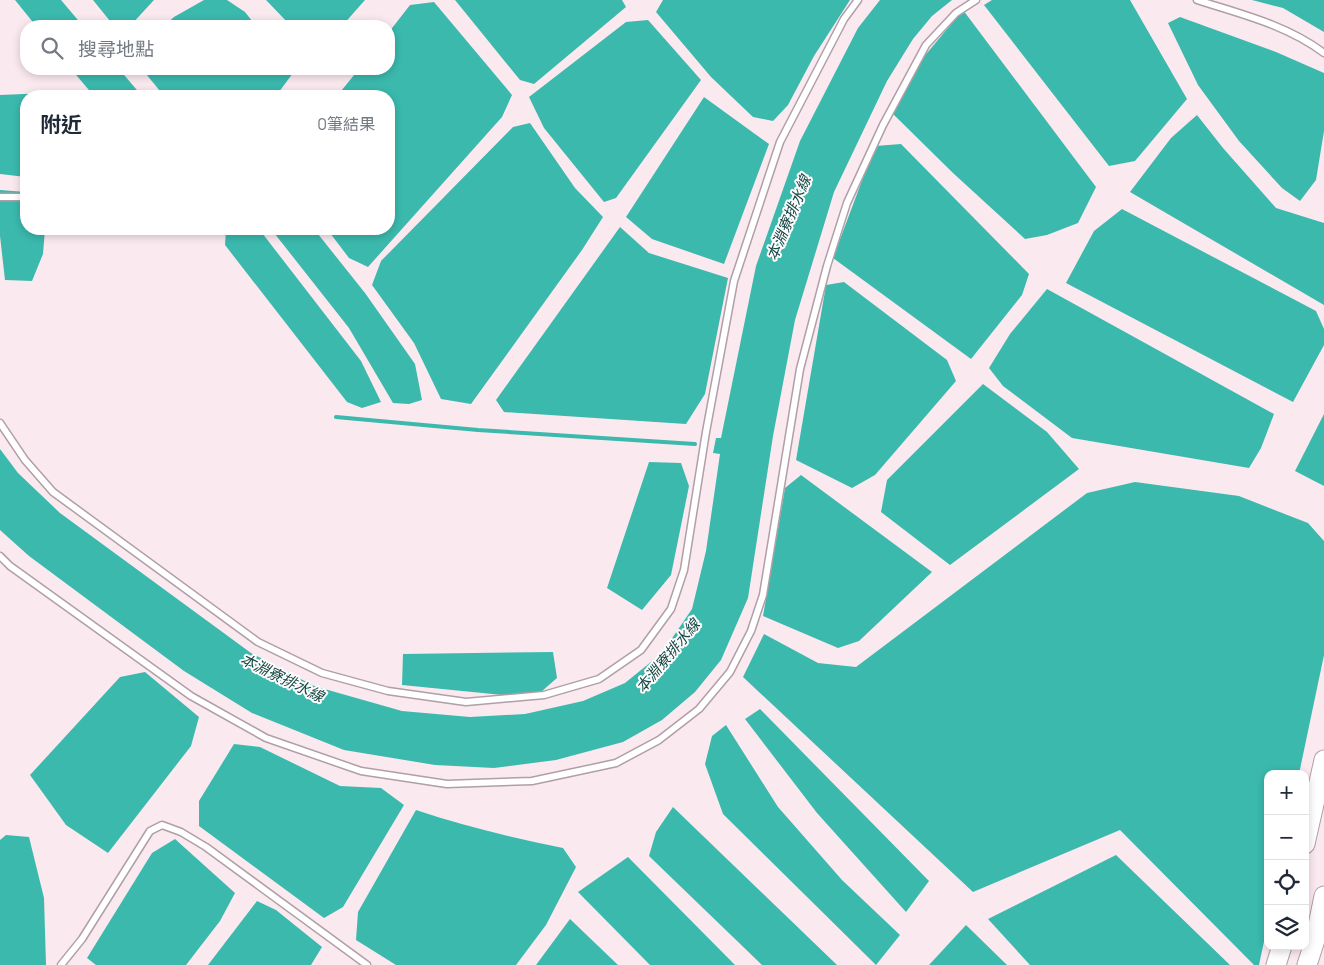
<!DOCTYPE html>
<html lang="zh-TW">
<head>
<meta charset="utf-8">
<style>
  body { margin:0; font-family:Manrope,"Noto Sans TC",sans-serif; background:#f2f2f3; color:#1f2937 }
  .controls { position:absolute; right:15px; bottom:15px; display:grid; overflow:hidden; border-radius:10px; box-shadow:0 2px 8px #0003 }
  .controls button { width:45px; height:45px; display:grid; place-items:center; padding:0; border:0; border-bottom:1px solid #e0e1e3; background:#fff; color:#1f2937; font:25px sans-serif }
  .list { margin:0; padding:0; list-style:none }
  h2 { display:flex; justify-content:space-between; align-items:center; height:65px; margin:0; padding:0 20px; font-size:21px }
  h2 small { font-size:16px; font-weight:400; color:#747a83 }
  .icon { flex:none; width:28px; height:28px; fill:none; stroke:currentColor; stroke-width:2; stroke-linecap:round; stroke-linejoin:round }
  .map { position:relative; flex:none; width:1324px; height:965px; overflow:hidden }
  .search { position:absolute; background:#fff; box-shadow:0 2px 8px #0003; left:20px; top:20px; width:375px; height:55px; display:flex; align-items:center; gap:12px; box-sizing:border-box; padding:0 18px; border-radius:20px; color:#747a83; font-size:19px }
  .panel { position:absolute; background:#fff; box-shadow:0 2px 8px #0003; left:20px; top:90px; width:375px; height:145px; border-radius:20px }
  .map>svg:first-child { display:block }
  .water { fill:#3bb9ad }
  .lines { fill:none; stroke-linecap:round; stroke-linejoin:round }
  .stream { stroke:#3bb9ad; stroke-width:4 }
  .service-casing { stroke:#b09fa6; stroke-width:9 }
  .primary-casing { stroke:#b09fa6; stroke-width:21 }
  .service { stroke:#fff; stroke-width:6 }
  .primary { stroke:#fff; stroke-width:19 }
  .labels { text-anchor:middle; stroke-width:4; stroke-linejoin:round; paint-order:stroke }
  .water-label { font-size:15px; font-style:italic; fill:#144944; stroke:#fefbfc }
</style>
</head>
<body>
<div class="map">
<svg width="1324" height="965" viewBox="0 0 1324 965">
  <rect width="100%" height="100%" fill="#fbe9f0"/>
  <g class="water">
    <polygon points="15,0 61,0 83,26 36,26"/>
    <polygon points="93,0 154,0 130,26 114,26"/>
    <polygon points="204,0 227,0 245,12 256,26 164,26 174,17"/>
    <polygon points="266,0 365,0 342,26 291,26"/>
    <polygon points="455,0 622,0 626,7 534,84 520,80"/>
    <polygon points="663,0 850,0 814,56 788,105 773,121 753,117 711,77 656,12"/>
    <polygon points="880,0 952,0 932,16 913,39 887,81 834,192 795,320 773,436 748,598 721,660 695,692 662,720 623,742 556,760 494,768 435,765 344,750 252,713 184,671 29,556 0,530 0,449 18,473 60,513 251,653 314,686 402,711 470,717 525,714 583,701 625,683 662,653 692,609 706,551 720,454 713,453 716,438 721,438 756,266 800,141 858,28"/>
    <polygon points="992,0 1130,0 1187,99 1135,161 1109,166 984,5"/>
    <polygon points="1252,0 1324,0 1324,32 1283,8"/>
    <polygon points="434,2 512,95 502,117 368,267 349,258 327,229 389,229 389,96 337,96 359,69 389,69 389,32 410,5"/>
    <polygon points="963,10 1096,187 1078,223 1047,235 1025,239 953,173 890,111 922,59"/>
    <polygon points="1180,17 1276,52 1324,73 1324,131 1316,180 1300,201 1282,188 1239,141 1198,85 1168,23"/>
    <polygon points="648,20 701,80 616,198 604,202 544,128 529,97 626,22"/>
    <polygon points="71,69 119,69 142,96 94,96"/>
    <polygon points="142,69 290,69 293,73 276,96 164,96"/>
    <polygon points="47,93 55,96 26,96 26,177 0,174 0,95"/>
    <polygon points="704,97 769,144 724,264 652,239 626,217"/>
    <polygon points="1197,115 1223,148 1276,208 1324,223 1324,305 1130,192 1171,138"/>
    <polygon points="530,123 575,188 603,217 582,250 471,404 441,399 414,343 372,285 381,261 513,127"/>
    <polygon points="901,144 1029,274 1022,295 971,359 833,258 875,146"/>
    <polygon points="0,190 26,192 26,229 45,229 43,254 32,281 5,280 0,236"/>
    <polygon points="1122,209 1316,311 1324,329 1324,345 1293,402 1066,283 1094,231"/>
    <polygon points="620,227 649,253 728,278 705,394 686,424 504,412 496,400"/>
    <polygon points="226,229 259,229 361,361 381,402 362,408 347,402 225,245"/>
    <polygon points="271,229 314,229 365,293 415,364 422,400 409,404 393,403 349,328"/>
    <polygon points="844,282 947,360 956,381 875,475 852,488 796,460 826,285"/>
    <polygon points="1047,289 1274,414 1261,448 1249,468 1072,438 1003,386 989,368 1010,334"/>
    <polygon points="983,384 1047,432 1079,469 950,565 881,512 887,480"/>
    <polygon points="1324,414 1324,486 1295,471"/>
    <polygon points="649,462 681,463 689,486 671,575 642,610 607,588"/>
    <polygon points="801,475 932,572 859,641 838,648 763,616 785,488"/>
    <polygon points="1135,482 1239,496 1308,523 1324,541 1324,655 1299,774 1268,774 1268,923 1259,965 1254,965 1120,830 973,892 743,677 764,634 818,663 856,667 1087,493"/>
    <polygon points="553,652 557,678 534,698 402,685 403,654"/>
    <polygon points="145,672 199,717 191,746 108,853 66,825 30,775 120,677"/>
    <polygon points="760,709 929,881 906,912 817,813 745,719"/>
    <polygon points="726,725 778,807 842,880 900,935 876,965 723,814 705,764 712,736"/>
    <polygon points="234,744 260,747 340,786 381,788 404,805 343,907 324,918 199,826 199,801"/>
    <polygon points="673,807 837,965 762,965 649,856 656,832"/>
    <path d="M 416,810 C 464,826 513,838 563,848 L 576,867 L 546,925 L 516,965 L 396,965 L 356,940 L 358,912 Z"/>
    <polygon points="6,835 29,837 44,898 46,965 0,965 0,840"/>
    <polygon points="175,839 235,893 220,921 186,965 96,965 87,958 152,853"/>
    <polygon points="1116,855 1230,965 1030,965 988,919"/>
    <polygon points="628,857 735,965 650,965 578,892"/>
    <polygon points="257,901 276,910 322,947 311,965 208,965"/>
    <polygon points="570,919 618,965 536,965"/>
    <polygon points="966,925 1007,965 929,965"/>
  </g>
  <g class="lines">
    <polyline class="stream" points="336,417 478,430 695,444"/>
    <g class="service-casing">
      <g id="service">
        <path d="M 1197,0 C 1241,14 1287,25 1324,53"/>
        <polyline points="0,197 26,197"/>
        <polyline points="0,423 25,460 53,492 258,642 322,673 388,691 466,702 544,695 599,679 641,650 671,609 684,570 706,432 734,281 780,142 844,19 858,0"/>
        <polyline points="0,556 10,566 191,696 266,738 361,771 447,784 532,781 616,763 659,740 699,709 730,672 751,631 763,595 800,369 827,266 847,203 883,125 926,45 956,13 976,0"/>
        <polyline points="61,965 82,939 150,831 162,825 181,832 206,847 367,965"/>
      </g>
    </g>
    <g class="primary-casing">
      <g id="primary">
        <polyline points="1305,844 1324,760"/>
        <polyline points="1276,965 1282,946"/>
        <polyline points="1307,965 1315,940 1324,896"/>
      </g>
    </g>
    <use href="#service" class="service"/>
    <use href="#primary" class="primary"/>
  </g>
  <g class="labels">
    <g class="water-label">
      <text transform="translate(789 218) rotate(-67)" y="5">本淵寮排水線</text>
      <text transform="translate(668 656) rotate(-50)" y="5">本淵寮排水線</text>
      <text transform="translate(282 678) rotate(26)" y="5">本淵寮排水線</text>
    </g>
  </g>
</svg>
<div class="controls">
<button>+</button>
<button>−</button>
<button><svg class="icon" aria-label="locate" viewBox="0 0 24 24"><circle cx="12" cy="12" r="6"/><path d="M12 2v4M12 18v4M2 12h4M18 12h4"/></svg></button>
<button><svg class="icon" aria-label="layers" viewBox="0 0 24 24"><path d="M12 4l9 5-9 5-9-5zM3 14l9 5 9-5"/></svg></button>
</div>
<div class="search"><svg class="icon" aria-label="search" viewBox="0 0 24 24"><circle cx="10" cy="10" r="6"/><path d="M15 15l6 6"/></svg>搜尋地點</div>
<section class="panel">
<h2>附近<small>0筆結果</small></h2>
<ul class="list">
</ul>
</section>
</div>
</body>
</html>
